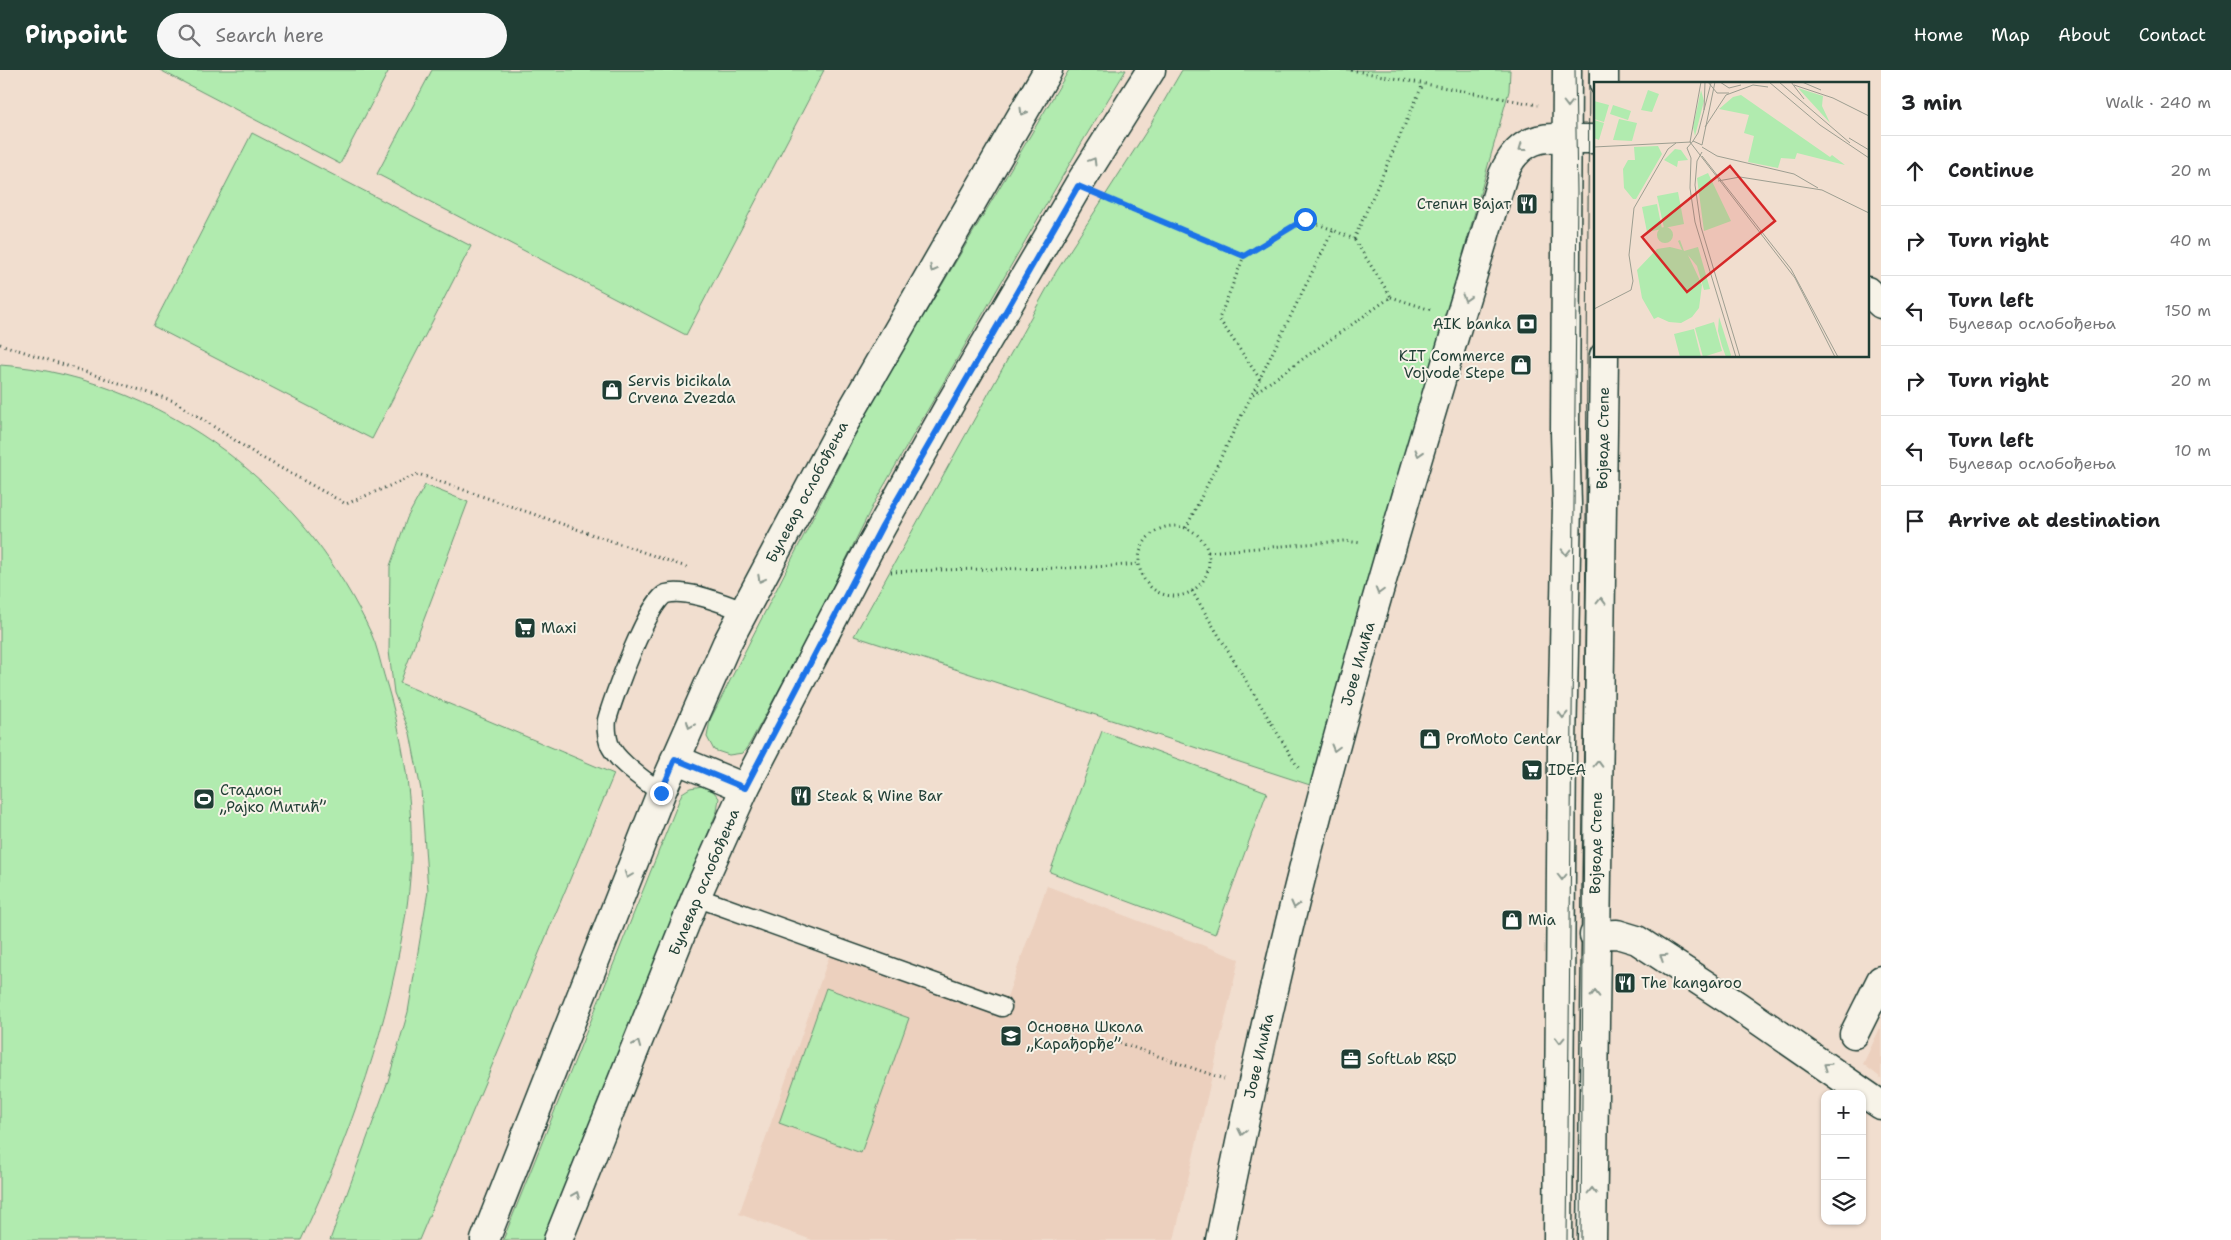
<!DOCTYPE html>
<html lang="en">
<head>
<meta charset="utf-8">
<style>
  body { margin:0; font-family:"Shantell Sans",sans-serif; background:#f6f6f6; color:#202124 }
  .controls { position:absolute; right:15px; bottom:15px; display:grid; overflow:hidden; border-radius:10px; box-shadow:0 1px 4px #0004 }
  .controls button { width:45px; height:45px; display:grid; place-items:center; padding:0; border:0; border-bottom:1px solid #e0e0e0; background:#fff; color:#202124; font:25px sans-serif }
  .stop { position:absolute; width:15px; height:15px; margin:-11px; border:4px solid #1a73e8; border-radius:50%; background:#fff }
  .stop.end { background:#1a73e8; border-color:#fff; box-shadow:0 1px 5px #0008 }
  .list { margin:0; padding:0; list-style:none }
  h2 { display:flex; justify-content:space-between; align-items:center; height:65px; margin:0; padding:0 20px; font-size:21px }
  h2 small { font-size:16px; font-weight:400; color:#757577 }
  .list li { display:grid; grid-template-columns:32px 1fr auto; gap:15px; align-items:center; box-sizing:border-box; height:70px; padding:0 20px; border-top:1px solid #e0e0e0 }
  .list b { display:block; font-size:19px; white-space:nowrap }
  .list p { margin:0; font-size:16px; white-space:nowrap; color:#757577 }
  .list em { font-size:16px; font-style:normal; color:#757577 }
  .icon { flex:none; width:28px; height:28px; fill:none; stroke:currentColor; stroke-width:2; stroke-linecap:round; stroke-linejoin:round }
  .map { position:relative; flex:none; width:1881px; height:1170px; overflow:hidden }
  header { display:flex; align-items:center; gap:30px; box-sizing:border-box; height:70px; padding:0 25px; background:#1f3d34; color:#fff }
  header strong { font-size:24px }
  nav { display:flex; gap:28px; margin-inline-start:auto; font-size:18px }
  .search { width:350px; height:45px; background:#f6f6f6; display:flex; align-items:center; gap:12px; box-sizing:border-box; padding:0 18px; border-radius:28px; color:#757577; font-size:19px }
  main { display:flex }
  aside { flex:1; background:#fff }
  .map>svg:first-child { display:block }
  .built { fill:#ecd0be }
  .green { fill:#b1ebaf; stroke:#689472 }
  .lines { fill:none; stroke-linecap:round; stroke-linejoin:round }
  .lane-casing { stroke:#1f3d34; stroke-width:21 }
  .street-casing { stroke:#1f3d34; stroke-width:31 }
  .secondary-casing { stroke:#1f3d34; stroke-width:31 }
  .path { stroke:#1f3d34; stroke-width:3; stroke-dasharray:1 4; stroke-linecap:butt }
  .lane { stroke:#f7f3e8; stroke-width:18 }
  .street { stroke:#f7f3e8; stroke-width:28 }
  .secondary { stroke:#f7f3e8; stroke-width:28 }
  .tram { stroke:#1f3d34; stroke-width:1 }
  .oneway { stroke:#8b988e }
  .route { stroke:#1a73e8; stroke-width:6 }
  .labels { text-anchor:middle; stroke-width:4; stroke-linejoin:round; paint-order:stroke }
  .poi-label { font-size:15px; fill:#1f3d34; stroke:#f7f3e8; text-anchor:start }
  .street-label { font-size:15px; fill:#1f3d34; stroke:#f7f3e8 }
  .inset-road { fill:none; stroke:#9d9e91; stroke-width:1 }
  .view { fill:#d62828; fill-opacity:0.15; stroke:#d62828; stroke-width:2.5 }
  .inset-edge { fill:none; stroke:#1f3d34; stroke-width:2.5 }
</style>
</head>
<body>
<header>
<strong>Pinpoint</strong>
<div class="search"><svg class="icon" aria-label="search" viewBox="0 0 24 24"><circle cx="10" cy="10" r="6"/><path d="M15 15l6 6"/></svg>Search here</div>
<nav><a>Home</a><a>Map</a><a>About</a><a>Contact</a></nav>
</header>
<main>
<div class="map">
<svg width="1881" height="1170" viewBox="0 0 1881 1170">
  <rect width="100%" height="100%" fill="#f1decf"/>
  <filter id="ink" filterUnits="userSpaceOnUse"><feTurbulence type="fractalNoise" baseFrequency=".02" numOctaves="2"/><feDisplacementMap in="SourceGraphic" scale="10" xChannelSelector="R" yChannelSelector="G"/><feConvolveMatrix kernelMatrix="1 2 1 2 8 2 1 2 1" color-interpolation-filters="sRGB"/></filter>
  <g filter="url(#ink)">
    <g class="built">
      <polygon points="1047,816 1239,889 1174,1170 812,1170 739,1144 836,867 1007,927"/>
      <polygon points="1881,956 1881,1008 1863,994"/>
    </g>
    <g class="green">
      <polygon points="160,0 389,0 340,94"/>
      <polygon points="432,0 824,0 686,265 377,104"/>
      <polygon points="1069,0 1126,0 1081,74 874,433 806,570 750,673 743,683 729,685 714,680 707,667 710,650 887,302 926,242"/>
      <polygon points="1182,0 1510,0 1509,21 1313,716 854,566 1056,202 1146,62"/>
      <polygon points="252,63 471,176 372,369 153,256"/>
      <path d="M 0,295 C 85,300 174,339 239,392 C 296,439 340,496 371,563 C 377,576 380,591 384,605 C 407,679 418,759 407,836 C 390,952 351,1064 301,1170 L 0,1170 Z"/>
      <polygon points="425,415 468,432 400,613 614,704 419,1170 330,1170 388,1011 408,942 428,821 421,720 410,663 394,623 389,581 390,496 407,448"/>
      <polygon points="1102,661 1267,722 1215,864 1050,802"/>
      <polygon points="702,716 713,721 719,728 717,741 546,1170 503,1170 682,723 690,718"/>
      <polygon points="826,918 909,948 861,1083 779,1053"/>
    </g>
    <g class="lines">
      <g class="lane-casing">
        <g id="lane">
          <path d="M 661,723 C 646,711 615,691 609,673 C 607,667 606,656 607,650 C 612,630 649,529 666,524 C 686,518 724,534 744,541"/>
          <polyline points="696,827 1002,937"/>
        </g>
      </g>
      <g class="street-casing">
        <g id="street">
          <polyline points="1594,865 1617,864 1637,870 1738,936 1881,1035"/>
          <polyline points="1854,964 1881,910"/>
          <path d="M 1220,1170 C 1249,1025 1281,881 1319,738 C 1375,526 1439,316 1503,105 C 1515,75 1535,64 1568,69"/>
        </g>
      </g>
      <g class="secondary-casing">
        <g id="secondary">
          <polyline points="1604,0 1604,14"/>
          <polyline points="1568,69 1595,69"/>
          <polyline points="1867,221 1881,234"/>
          <polyline points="675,689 745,718"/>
          <polyline points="485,1170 661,723 727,573 841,359 1048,0"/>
          <polyline points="558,1170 696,827 745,718 867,483 950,334 1078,116 1151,0"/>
          <polyline points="1558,1170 1562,675 1567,434 1565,362 1567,0"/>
          <polyline points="1592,1170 1604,286"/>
        </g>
      </g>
      <g class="path">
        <polyline points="1351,0 1538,35"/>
        <polyline points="1105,128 1244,186 1219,249 1260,309"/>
        <polyline points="1244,186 1305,149 1333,160"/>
        <polyline points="1391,227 1431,240"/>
        <polyline points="0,274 174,331 259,386 346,434 418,404 689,498"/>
        <polyline points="1253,324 1391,227 1354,169"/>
        <circle cx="1174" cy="491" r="35"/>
        <polyline points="1186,458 1333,160 1354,169 1423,14"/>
        <polyline points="1208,482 1344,471 1362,473"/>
        <path d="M 891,502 C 974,497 1057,501 1139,494"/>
        <polyline points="1192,521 1299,699"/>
        <polyline points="1115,971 1224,1009"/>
      </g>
      <use href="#lane" class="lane"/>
      <use href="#street" class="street"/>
      <use href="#secondary" class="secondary"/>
      <g class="tram">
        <polyline points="1567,1170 1577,122 1575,0"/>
        <polyline points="1581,1170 1589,0"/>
      </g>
    </g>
    <defs><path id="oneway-chevron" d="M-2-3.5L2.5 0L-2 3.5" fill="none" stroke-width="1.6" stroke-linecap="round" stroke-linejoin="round" transform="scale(1.25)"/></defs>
    <g class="oneway">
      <use href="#oneway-chevron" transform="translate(1568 34) rotate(90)"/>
      <use href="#oneway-chevron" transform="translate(1023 42) rotate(120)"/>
      <use href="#oneway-chevron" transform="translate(1522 78) rotate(144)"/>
      <use href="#oneway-chevron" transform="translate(1093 91) rotate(-59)"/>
      <use href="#oneway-chevron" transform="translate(933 199) rotate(119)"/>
      <use href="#oneway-chevron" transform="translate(1466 228) rotate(107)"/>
      <use href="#oneway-chevron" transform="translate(1419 383) rotate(107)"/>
      <use href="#oneway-chevron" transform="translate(1566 482) rotate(91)"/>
      <use href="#oneway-chevron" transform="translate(761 509) rotate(118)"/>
      <use href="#oneway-chevron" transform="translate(1379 521) rotate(106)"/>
      <use href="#oneway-chevron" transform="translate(1601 531) rotate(-89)"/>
      <use href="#oneway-chevron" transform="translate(1563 645) rotate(91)"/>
      <use href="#oneway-chevron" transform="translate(690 655) rotate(113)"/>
      <use href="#oneway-chevron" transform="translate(1335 678) rotate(105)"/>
      <use href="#oneway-chevron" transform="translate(1598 694) rotate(-89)"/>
      <use href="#oneway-chevron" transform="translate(628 805) rotate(111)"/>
      <use href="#oneway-chevron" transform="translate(1562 807) rotate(90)"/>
      <use href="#oneway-chevron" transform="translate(1295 835) rotate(104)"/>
      <use href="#oneway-chevron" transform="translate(1663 887) rotate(-147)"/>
      <use href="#oneway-chevron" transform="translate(1595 924) rotate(-89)"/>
      <use href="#oneway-chevron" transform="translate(1560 970) rotate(91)"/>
      <use href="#oneway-chevron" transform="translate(637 974) rotate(-68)"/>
      <use href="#oneway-chevron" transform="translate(1827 996) rotate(-146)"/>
      <use href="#oneway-chevron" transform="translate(1242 1062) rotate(102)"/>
      <use href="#oneway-chevron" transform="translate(1592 1121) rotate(-89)"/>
      <use href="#oneway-chevron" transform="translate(576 1125) rotate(-68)"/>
    </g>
  </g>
  <g class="lines" filter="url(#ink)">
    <polyline class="route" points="661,723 675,689 745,718 882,456 1078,116 1244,186 1305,149"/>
  </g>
  <defs>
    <g id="restaurant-square" transform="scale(1.125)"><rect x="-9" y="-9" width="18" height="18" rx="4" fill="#1f3d34" stroke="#f7f3e8"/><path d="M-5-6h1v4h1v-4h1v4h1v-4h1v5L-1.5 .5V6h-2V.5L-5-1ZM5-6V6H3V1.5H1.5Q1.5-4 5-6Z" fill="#fff"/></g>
    <g id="bank-square" transform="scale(1.125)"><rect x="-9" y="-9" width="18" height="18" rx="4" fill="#1f3d34" stroke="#f7f3e8"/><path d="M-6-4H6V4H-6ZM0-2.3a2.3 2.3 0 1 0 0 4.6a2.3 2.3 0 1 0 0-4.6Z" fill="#fff"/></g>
    <g id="shop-square" transform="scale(1.125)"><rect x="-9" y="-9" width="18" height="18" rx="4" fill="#1f3d34" stroke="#f7f3e8"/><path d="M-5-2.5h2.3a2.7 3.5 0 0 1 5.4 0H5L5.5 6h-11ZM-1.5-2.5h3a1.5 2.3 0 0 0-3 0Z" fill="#fff"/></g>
    <g id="supermarket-square" transform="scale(1.125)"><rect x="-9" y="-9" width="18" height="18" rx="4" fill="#1f3d34" stroke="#f7f3e8"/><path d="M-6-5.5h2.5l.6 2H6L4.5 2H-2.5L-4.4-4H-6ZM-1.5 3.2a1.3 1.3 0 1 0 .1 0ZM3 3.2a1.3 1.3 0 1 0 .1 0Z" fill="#fff"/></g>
    <g id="stadium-square" transform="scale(1.125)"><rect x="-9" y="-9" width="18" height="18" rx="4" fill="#1f3d34" stroke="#f7f3e8"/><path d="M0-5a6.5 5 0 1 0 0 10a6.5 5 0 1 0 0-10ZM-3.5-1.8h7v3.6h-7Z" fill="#fff"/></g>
    <g id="school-square" transform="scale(1.125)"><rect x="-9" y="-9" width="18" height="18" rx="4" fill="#1f3d34" stroke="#f7f3e8"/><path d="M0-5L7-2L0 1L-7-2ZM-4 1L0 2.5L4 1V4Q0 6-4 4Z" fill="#fff"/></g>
    <g id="office-square" transform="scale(1.125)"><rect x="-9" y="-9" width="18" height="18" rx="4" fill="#1f3d34" stroke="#f7f3e8"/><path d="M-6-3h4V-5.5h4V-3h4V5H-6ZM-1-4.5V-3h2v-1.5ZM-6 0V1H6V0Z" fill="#fff"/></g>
  </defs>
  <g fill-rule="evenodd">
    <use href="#restaurant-square" x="1527" y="134"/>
    <use href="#bank-square" x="1527" y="254"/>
    <use href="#shop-square" x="1521" y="295"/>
    <use href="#shop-square" x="612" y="320"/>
    <use href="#supermarket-square" x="525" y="558"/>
    <use href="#shop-square" x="1430" y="669"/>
    <use href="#supermarket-square" x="1532" y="700"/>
    <use href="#restaurant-square" x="801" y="726"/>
    <use href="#stadium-square" x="204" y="729"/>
    <use href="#shop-square" x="1512" y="850"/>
    <use href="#restaurant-square" x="1625" y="913"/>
    <use href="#school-square" x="1011" y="966"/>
    <use href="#office-square" x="1351" y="989"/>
  </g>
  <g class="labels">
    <g class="poi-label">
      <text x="1511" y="139" text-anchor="end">Степин Вајат</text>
      <text x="1511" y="259" text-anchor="end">AIK banka</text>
      <text x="1505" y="291" text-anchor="end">KIT Commerce<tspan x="1505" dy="17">Vojvode Stepe</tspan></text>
      <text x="628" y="316">Servis bicikala<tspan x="628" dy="17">Crvena Zvezda</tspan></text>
      <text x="541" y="563">Maxi</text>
      <text x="1446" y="674">ProMoto Centar</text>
      <text x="1548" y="705">IDEA</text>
      <text x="220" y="725">Стадион<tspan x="220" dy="17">„Рајко Митић”</tspan></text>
      <text x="817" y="731">Steak &amp; Wine Bar</text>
      <text x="1528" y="855">Mia</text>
      <text x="1641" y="918">The kangaroo</text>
      <text x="1027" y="962">Основна Школа<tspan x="1027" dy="17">„Карађорђе”</tspan></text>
      <text x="1367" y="994">SoftLab R&amp;D</text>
    </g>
    <g class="street-label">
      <text transform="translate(1603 368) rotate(-89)" y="5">Војводе Степе</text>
      <text transform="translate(807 422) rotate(-62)" y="5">Булевар ослобођења</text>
      <text transform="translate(1358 594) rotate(-74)" y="5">Јове Илића</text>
      <text transform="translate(1596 773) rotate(-89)" y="5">Војводе Степе</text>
      <text transform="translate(704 812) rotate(-67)" y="5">Булевар ослобођења</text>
      <text transform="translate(1259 986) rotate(-77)" y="5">Јове Илића</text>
    </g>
  </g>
  <g transform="translate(1594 12)">
    <rect width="275" height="275" fill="#f1decf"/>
    <path d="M 204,6 L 229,14 L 228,24 L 236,41 ZM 54,8 L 65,12 L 58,30 L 47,28 ZM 107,8 L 110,19 L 101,54 L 99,45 ZM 147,13 L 236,75 L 238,73 L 251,83 L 203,71 L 201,77 L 187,76 L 184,86 L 154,80 L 160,54 L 150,51 L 155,33 L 125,27 L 139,15 ZM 0,19 L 15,23 L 10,40 L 0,37 ZM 19,23 L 37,29 L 34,38 L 16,32 ZM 25,37 L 43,41 L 38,59 L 19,58 ZM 0,38 L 10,41 L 5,58 L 0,56 ZM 64,64 L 68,72 L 42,117 L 39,117 L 30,106 L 29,87 L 34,78 L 41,78 L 40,65 ZM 81,67 L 87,68 L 94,78 L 84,79 L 83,85 L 70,78 ZM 114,91 L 137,139 L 110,149 L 103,96 ZM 84,110 L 90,142 L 70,146 L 63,114 ZM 63,122 L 68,147 L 53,150 L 48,125 ZM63 153a8 8 0 1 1 16 0a8 8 0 1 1-16 0ZM 86,158 L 90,169 L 104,165 L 116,207 L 110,208 L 103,184 L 94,173 L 108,203 L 105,226 L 98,235 L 87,241 L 75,240 L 64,235 L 60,237 L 48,216 L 43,188 L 63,167 L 76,165 L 88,168 L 84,159 ZM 125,235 L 137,273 L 136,275 L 132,275 L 128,264 L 124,249 ZM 120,240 L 128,269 L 109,275 L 101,246 ZM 100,247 L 107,275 L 86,275 L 80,252 Z" fill="#b1ebaf"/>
    <path class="inset-road" d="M 107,0 L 96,60 L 201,196 L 241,275M 114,0 L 123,11 L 135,11M 126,0 L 135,6 L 147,3M 175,0 L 226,43 L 275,76M 185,0 L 256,61M 197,0 L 210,17M 208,0 L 227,8M 200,3 L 239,16 L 275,34M 110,28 L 111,0M 111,45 L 132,13 L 159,3 L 174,5M 255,56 L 275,68M 99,59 L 104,51 L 117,1M 108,63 L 99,59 L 93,66 L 97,76 L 96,106 L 101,140 L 142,275M 108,63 L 121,0M 0,65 L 97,60M 108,65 L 123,74 L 200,92 L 224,106M 108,70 L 103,79 L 101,103 L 107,145 L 146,275M 108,74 L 197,187 L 244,275M 124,99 L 146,95 L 228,108 L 275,131M 0,227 L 37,208 L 39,199 L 35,173 L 40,126 L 74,67 L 82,61"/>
    <path class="view" d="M 136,84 L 181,139 L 93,210 L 48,155 Z"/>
    <rect width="275" height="275" class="inset-edge"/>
  </g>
</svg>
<div class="controls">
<button>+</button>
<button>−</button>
<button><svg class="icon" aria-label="layers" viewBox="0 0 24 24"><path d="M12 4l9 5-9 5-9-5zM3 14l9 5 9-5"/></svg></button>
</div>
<div class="stop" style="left:1305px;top:149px"></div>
<div class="stop end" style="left:661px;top:723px"></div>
</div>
<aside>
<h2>3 min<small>Walk · 240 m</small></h2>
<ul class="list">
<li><svg class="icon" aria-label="ahead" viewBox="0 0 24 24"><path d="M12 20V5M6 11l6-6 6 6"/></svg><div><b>Continue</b></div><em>20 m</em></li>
<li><svg class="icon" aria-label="right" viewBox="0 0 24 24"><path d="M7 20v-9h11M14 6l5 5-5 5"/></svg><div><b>Turn right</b></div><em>40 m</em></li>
<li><svg class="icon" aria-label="left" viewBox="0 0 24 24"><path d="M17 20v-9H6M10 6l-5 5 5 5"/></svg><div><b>Turn left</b><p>Булевар ослобођења</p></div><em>150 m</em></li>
<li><svg class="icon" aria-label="right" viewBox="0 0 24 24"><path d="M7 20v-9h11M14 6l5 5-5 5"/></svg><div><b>Turn right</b></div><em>20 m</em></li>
<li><svg class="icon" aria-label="left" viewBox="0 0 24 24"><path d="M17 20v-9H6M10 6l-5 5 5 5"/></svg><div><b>Turn left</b><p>Булевар ослобођења</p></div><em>10 m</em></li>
<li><svg class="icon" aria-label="arrive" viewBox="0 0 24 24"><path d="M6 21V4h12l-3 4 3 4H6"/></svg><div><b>Arrive at destination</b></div></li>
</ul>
</aside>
</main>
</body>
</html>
